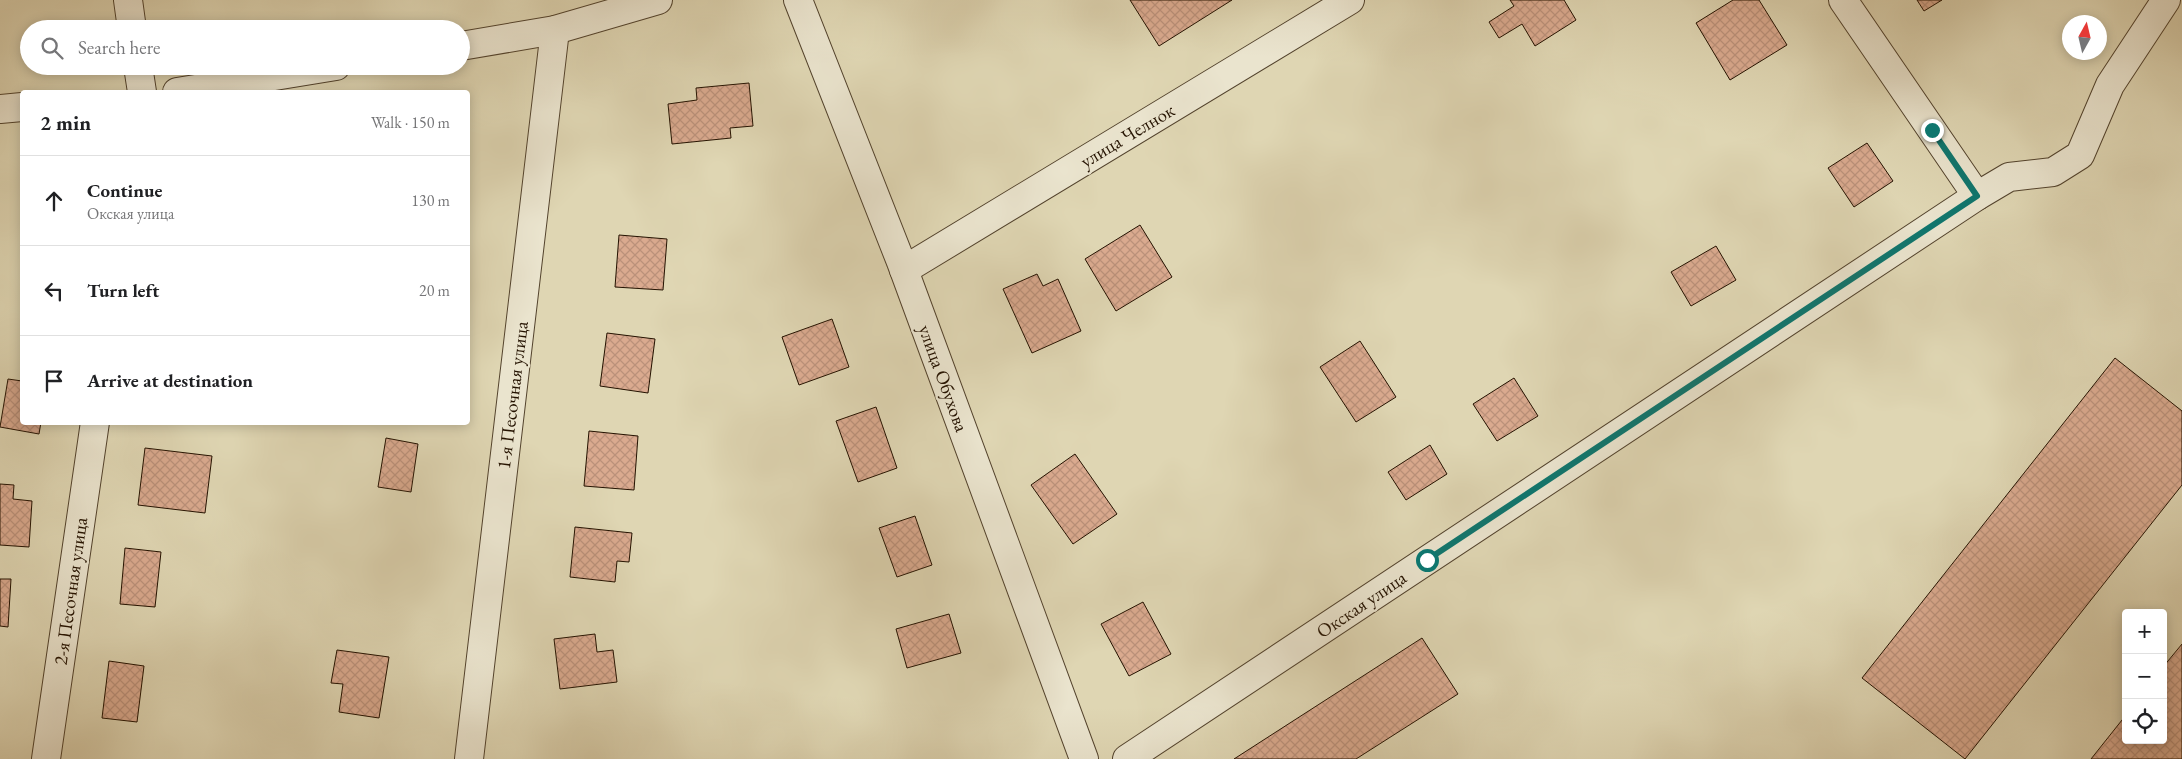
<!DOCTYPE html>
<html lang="en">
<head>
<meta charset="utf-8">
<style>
  body { margin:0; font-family:"EB Garamond",serif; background:#f2f2f2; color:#202124 }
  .controls { position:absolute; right:15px; bottom:15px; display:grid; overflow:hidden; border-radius:5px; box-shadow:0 2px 12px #0003 }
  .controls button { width:45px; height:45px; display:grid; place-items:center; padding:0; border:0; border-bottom:1px solid #e0e0e0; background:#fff; color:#202124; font:25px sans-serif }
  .compass { position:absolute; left:2062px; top:15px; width:45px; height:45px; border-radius:50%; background:#fff; box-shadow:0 2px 12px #0003; rotate:8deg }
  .stop { position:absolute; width:15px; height:15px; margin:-11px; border:4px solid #0f766e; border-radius:50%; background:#fff }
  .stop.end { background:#0f766e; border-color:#fff; box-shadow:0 1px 5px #0008 }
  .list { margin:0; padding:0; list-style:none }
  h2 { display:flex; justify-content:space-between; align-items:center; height:65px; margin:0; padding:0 20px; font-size:21px }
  h2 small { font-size:16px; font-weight:400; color:#757577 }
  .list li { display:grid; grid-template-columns:32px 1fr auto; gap:15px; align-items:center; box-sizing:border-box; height:90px; padding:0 20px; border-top:1px solid #e0e0e0 }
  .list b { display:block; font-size:19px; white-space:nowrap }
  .list p { margin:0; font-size:16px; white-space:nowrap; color:#757577 }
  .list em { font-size:16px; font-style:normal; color:#757577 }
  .icon { flex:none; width:28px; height:28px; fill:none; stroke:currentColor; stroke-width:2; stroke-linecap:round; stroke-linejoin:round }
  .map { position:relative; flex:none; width:2182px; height:759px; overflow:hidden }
  .search { position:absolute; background:#fff; box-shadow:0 2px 12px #0003; left:20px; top:20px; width:450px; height:55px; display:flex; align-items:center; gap:12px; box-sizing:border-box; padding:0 18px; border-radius:28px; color:#757577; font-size:19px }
  .panel { position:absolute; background:#fff; box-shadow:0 2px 12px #0003; left:20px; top:90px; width:450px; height:335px; border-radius:5px }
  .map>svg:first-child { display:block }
  .building { fill:url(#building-cross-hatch); stroke:#241200 }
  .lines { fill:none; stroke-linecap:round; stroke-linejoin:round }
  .street-casing { stroke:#53432d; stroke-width:30 }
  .street { stroke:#eae4ce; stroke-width:28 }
  .route { stroke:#0f766e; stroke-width:6 }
  .labels { text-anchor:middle; stroke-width:4.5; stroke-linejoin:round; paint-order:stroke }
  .street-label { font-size:19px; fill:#241200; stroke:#eae4ce }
</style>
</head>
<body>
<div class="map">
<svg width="2182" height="759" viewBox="0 0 2182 759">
  <defs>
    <pattern id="building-cross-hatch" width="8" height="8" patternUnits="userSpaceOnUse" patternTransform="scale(1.25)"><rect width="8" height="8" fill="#daaa8f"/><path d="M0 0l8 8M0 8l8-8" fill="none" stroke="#bb917a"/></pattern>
  </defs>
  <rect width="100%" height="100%" fill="#dfd6b3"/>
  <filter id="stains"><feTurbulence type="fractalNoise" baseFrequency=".004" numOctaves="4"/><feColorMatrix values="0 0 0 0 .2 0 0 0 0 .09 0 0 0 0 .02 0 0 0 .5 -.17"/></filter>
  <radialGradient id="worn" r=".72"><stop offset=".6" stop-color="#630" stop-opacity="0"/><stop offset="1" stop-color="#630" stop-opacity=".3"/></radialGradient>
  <g class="building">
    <polygon points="1130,0 1232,0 1159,46"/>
    <polygon points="1510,0 1564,0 1576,20 1535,46 1522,24 1499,38 1489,22 1514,6"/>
    <polygon points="1733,0 1759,0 1787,45 1730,80 1696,23"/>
    <polygon points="1917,0 1942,0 1924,11"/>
    <polygon points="749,83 753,126 730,128 731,138 672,144 668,104 697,100 696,88"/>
    <polygon points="1867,143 1893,181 1854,207 1828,168"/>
    <polygon points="1140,225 1172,277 1116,311 1085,259"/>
    <polygon points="619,235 667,239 663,290 615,287"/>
    <polygon points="1716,246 1736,280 1691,306 1671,272"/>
    <polygon points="1037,274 1043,286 1058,279 1081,331 1032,353 1003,289"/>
    <polygon points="832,319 849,367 799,385 782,337"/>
    <polygon points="607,333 655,339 648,393 600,386"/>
    <polygon points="1360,341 1396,397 1356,422 1320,367"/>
    <polygon points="2115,358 2182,411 2182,485 1965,759 1862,678"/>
    <polygon points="1514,378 1538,416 1497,441 1473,404"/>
    <polygon points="8,379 22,381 22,422 41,422 39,434 0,427"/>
    <polygon points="876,407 897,468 858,482 836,421"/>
    <polygon points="589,431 638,436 634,490 584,486"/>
    <polygon points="386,438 418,444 411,492 378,487"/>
    <polygon points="1430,445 1447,474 1406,500 1388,472"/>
    <polygon points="145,448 212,456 205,513 138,505"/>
    <polygon points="1075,454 1117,514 1073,544 1031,485"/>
    <polygon points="0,484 14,485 13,499 32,501 29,547 0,545"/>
    <polygon points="915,516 932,565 897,577 879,528"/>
    <polygon points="575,527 632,533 629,562 617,561 615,582 570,577"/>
    <polygon points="125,548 161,552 155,607 120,604"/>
    <polygon points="0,579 11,579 8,627 0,626"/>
    <polygon points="1143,602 1171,654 1129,676 1101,624"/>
    <polygon points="949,614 961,653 907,668 896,629"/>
    <polygon points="595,634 597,652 613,650 617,682 560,689 554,639"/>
    <polygon points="1422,638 1458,694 1356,759 1234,759"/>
    <polygon points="2182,644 2182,759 2091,759 2126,715 2126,740 2163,740 2163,667"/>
    <polygon points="337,650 389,657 379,718 339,712 343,684 331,683"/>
    <polygon points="109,661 144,666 137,722 102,718"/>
  </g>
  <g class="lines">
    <g class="street-casing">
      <g id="street">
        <polyline points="128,0 132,29"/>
        <polyline points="798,0 901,262 1084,759"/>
        <polyline points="1843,0 1977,196"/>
        <polyline points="461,46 555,30 658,0"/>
        <polyline points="138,66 142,92"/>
        <polyline points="177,92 336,66"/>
        <polyline points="0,109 22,107"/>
        <polyline points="904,270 1350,0"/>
        <polyline points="46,759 95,422"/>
        <polyline points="469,759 555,30"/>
        <polyline points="1127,759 1977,196 2009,177 2053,172 2080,155 2110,85 2166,0"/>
      </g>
    </g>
    <use href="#street" class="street"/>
  </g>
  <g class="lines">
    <polyline class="route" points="1427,560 1977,196 1932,130"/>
  </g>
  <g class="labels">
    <g class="street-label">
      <text transform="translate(1127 135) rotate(-31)" y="7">улица Челнок</text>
      <text transform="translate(944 378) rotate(70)" y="7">улица Обухова</text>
      <text transform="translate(512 395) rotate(-83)" y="7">1-я Песочная улица</text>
      <text transform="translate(70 591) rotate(-82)" y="7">2-я Песочная улица</text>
      <text transform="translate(1361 604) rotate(-34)" y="7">Окская улица</text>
    </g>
  </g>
  <rect width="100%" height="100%" filter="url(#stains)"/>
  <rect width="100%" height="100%" fill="url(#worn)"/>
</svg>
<div class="controls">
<button>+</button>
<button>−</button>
<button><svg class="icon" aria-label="locate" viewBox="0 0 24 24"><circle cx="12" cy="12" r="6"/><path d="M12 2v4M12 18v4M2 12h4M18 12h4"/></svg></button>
</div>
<svg class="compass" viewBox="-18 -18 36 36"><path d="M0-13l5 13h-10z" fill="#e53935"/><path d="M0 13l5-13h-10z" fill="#757577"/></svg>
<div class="stop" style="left:1427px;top:560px"></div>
<div class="stop end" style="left:1932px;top:130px"></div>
<div class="search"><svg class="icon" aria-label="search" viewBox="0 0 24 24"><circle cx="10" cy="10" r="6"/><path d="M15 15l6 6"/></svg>Search here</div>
<section class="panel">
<h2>2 min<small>Walk · 150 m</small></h2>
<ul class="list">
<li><svg class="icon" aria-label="ahead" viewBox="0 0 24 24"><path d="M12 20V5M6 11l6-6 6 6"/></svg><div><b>Continue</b><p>Окская улица</p></div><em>130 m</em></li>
<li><svg class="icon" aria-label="left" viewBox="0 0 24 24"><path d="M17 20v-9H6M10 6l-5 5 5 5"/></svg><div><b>Turn left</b></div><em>20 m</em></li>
<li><svg class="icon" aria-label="arrive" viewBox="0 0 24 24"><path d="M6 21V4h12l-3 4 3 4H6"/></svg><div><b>Arrive at destination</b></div></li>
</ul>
</section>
</div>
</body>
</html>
